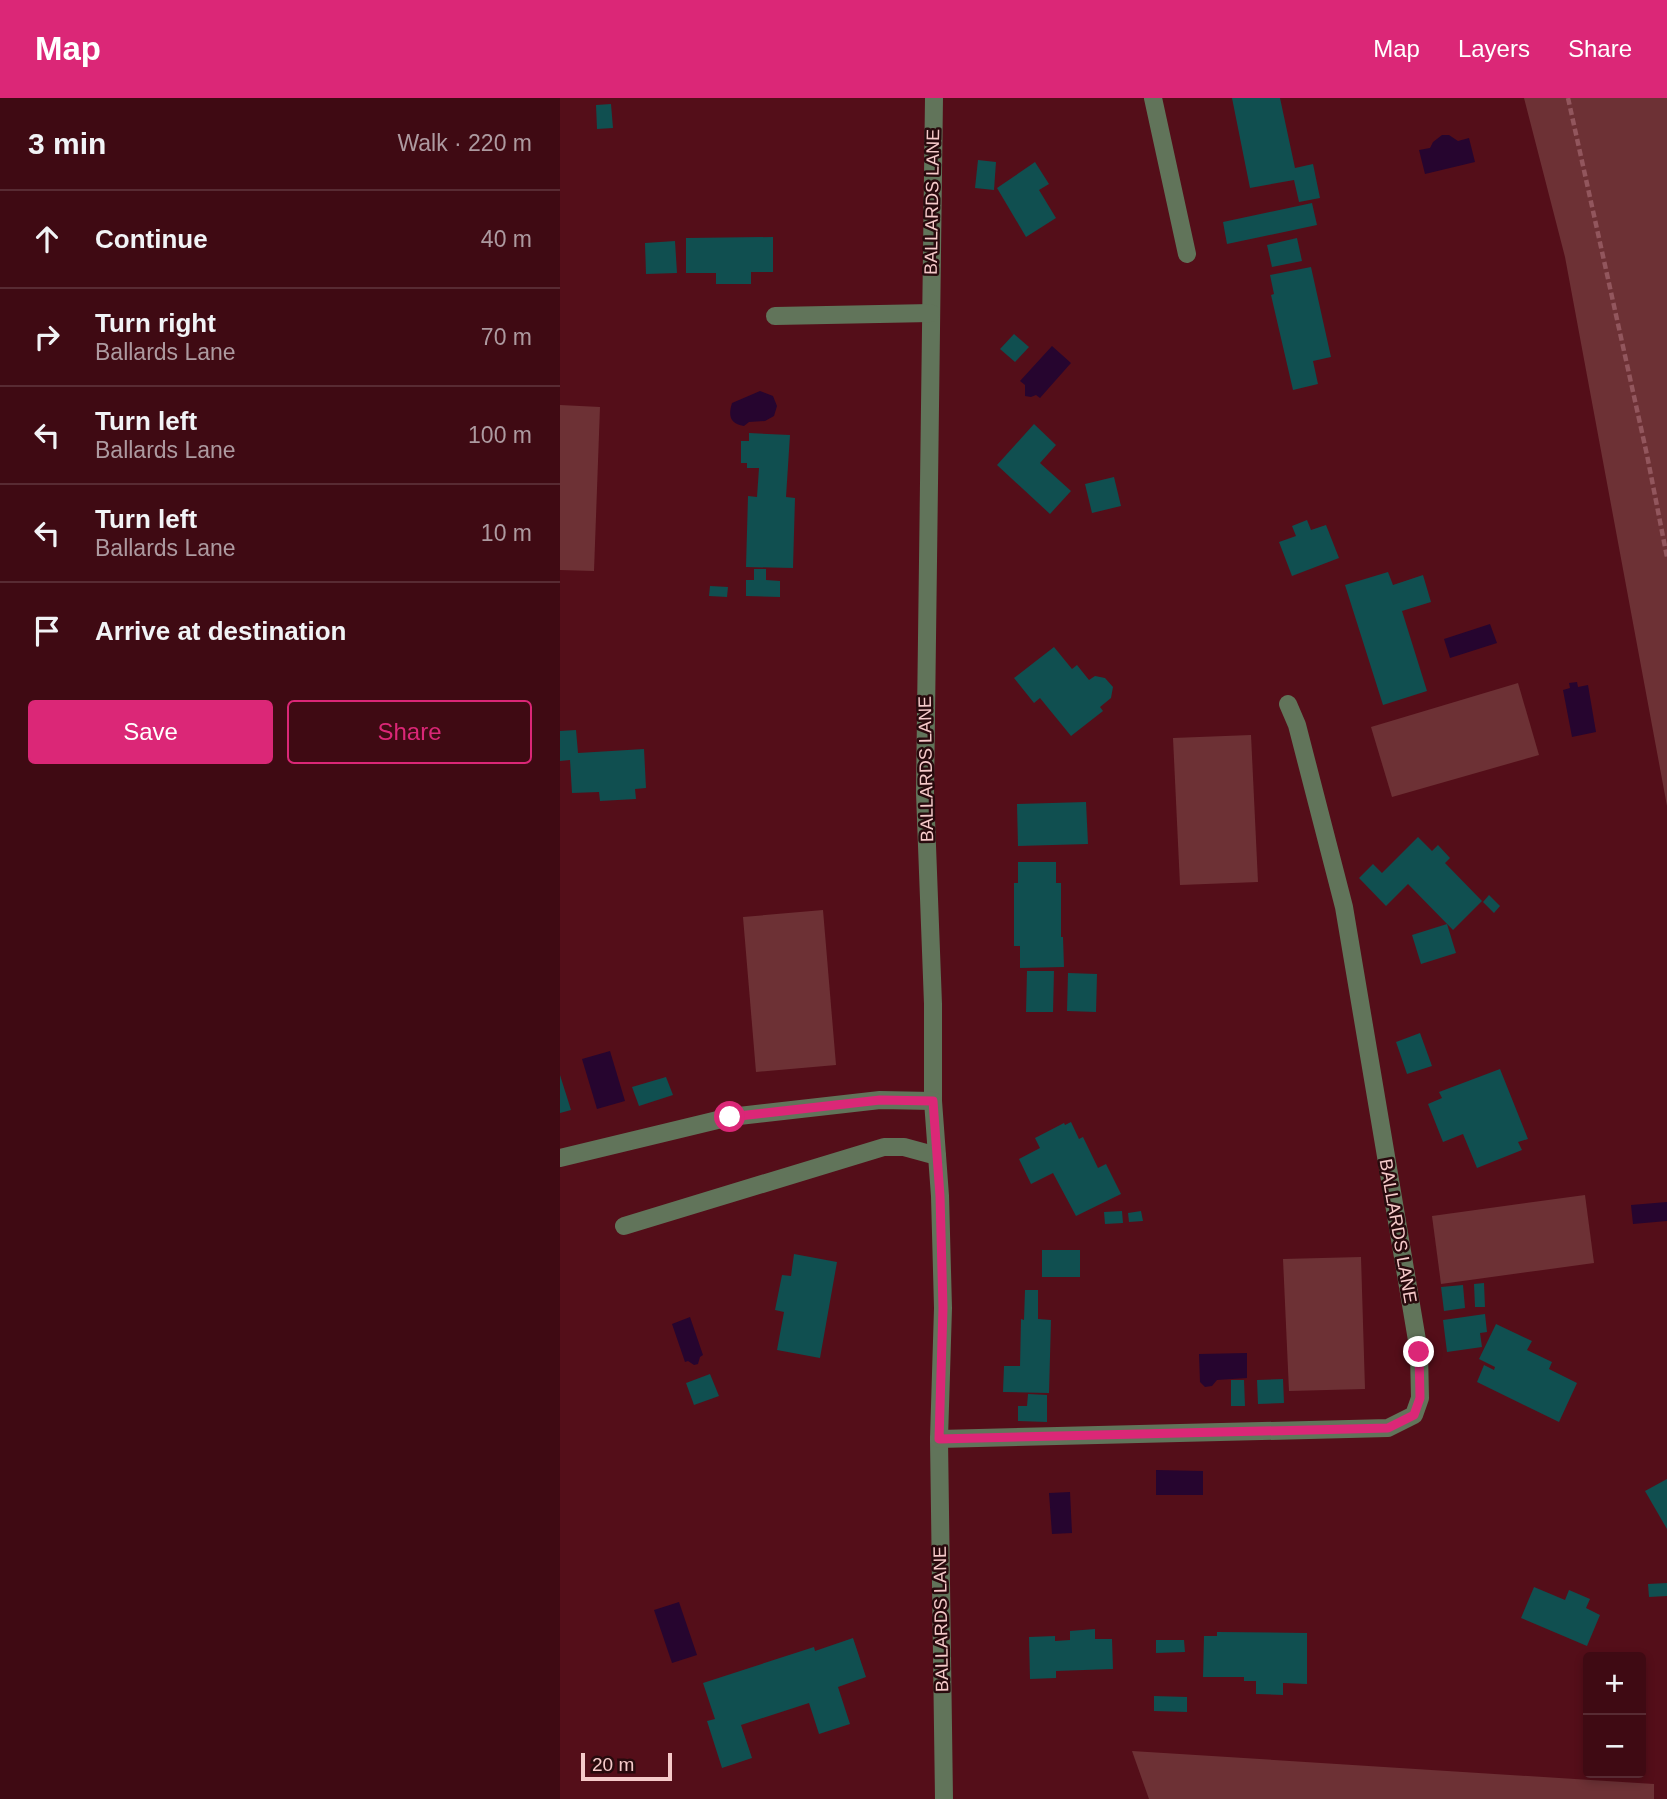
<!DOCTYPE html>
<html lang="en">
<head>
<meta charset="utf-8">
<style>
  body { margin:0; font-family:Helvetica,sans-serif; background:#4a1821; color:#f1f3f6 }
  .controls { position:absolute; right:21px; bottom:21px; display:grid; overflow:hidden; border-radius:7px; box-shadow:0 4px 10px #0003 }
  .controls button { width:63px; height:63px; display:grid; place-items:center; padding:0; border:0; border-bottom:2px solid #582b33; background:#3f0a13; color:#f1f3f6; font:35px sans-serif }
  .scale { position:absolute; left:21px; bottom:18px; width:91px; box-sizing:border-box; padding-left:7px; border:4px solid #f6caca; border-top:0; font-size:19px; line-height:24px; white-space:nowrap; color:#f6caca; -webkit-text-stroke:5px #280a0d; paint-order:stroke }
  .stop { position:absolute; width:21px; height:21px; margin:-16px; border:5px solid #db2777; border-radius:50%; background:#fff }
  .stop.end { background:#db2777; border-color:#fff; box-shadow:0 2px 7px #0008 }
  .list { margin:0; padding:0; list-style:none }
  h2 { display:flex; justify-content:space-between; align-items:center; height:91px; margin:0; padding:0 28px; font-size:30px }
  h2 small { font-size:23px; font-weight:400; color:#ad9aa0 }
  .list li { display:grid; grid-template-columns:46px 1fr auto; gap:21px; align-items:center; box-sizing:border-box; height:98px; padding:0 28px; border-top:2px solid #582b33 }
  .list b { display:block; font-size:26px; white-space:nowrap }
  .list p { margin:0; font-size:23px; white-space:nowrap; color:#ad9aa0 }
  .list em { font-size:23px; font-style:normal; color:#ad9aa0 }
  .actions { display:flex; gap:14px; padding:21px 28px }
  .actions a { flex:1; padding:16px 0; border:2px solid #db2777; border-radius:7px; text-align:center; font-size:24px; color:#db2777 }
  .actions .main { background:#db2777; color:#fff }
  .icon { flex:none; width:38px; height:38px; fill:none; stroke:currentColor; stroke-width:2; stroke-linecap:round; stroke-linejoin:round }
  .map { position:relative; flex:none; width:1107px; height:1701px; overflow:hidden }
  header { display:flex; align-items:center; gap:42px; box-sizing:border-box; height:98px; padding:0 35px; background:#db2777; color:#fff }
  header strong { font-size:33px }
  nav { display:flex; gap:38px; margin-inline-start:auto; font-size:24px }
  main { display:flex }
  aside { flex:1; background:#3f0a13 }
  .map>svg:first-child { display:block }
  .green { fill:#6d3135 }
  .water { fill:#26052f }
  .building { fill:#104f50 }
  .lines { fill:none; stroke-linecap:round; stroke-linejoin:round }
  .path { stroke:#92565d; stroke-width:4.5; stroke-dasharray:7 3.5; stroke-linecap:butt }
  .minor { stroke:#61745a; stroke-width:18 }
  .route { stroke:#db2777; stroke-width:9 }
  .labels { text-anchor:middle; stroke-width:5; stroke-linejoin:round; paint-order:stroke }
  .street-label { font-size:18px; fill:#f6caca; stroke:#280a0d }
</style>
</head>
<body>
<header>
<strong>Map</strong>
<nav><a>Map</a><a>Layers</a><a>Share</a></nav>
</header>
<main>
<aside>
<h2>3 min<small>Walk · 220 m</small></h2>
<ul class="list">
<li><svg class="icon" aria-label="ahead" viewBox="0 0 24 24"><path d="M12 20V5M6 11l6-6 6 6"/></svg><div><b>Continue</b></div><em>40 m</em></li>
<li><svg class="icon" aria-label="right" viewBox="0 0 24 24"><path d="M7 20v-9h11M14 6l5 5-5 5"/></svg><div><b>Turn right</b><p>Ballards Lane</p></div><em>70 m</em></li>
<li><svg class="icon" aria-label="left" viewBox="0 0 24 24"><path d="M17 20v-9H6M10 6l-5 5 5 5"/></svg><div><b>Turn left</b><p>Ballards Lane</p></div><em>100 m</em></li>
<li><svg class="icon" aria-label="left" viewBox="0 0 24 24"><path d="M17 20v-9H6M10 6l-5 5 5 5"/></svg><div><b>Turn left</b><p>Ballards Lane</p></div><em>10 m</em></li>
<li><svg class="icon" aria-label="arrive" viewBox="0 0 24 24"><path d="M6 21V4h12l-3 4 3 4H6"/></svg><div><b>Arrive at destination</b></div></li>
</ul>
<div class="actions"><a class="main">Save</a><a>Share</a></div>
</aside>
<div class="map">
<svg width="1107" height="1701" viewBox="0 0 1107 1701">
  <rect width="100%" height="100%" fill="#540e19"/>
  <g class="green">
    <polygon points="964,0 1107,0 1107,708 1005,159"/>
    <polygon points="0,307 40,309 34,473 0,472"/>
    <polygon points="958,585 979,657 832,699 811,629"/>
    <polygon points="691,637 698,784 620,787 613,640"/>
    <polygon points="263,812 276,967 196,974 183,819"/>
    <polygon points="1025,1097 1034,1165 881,1186 872,1118"/>
    <polygon points="801,1159 805,1291 729,1293 723,1161"/>
    <polygon points="572,1653 1094,1686 1094,1701 589,1701"/>
  </g>
  <g class="water">
    <polygon points="882,37 889,37 898,43 909,40 915,64 865,76 859,52 870,50 873,44"/>
    <polygon points="492,248 511,265 480,300 476,297 471,299 465,298 465,287 460,283"/>
    <path d="M 200,293 L 213,298 L 217,308 L 214,318 L 205,323 L 189,324 L 184,328 C 170,326 168,318 172,305 Z"/>
    <polygon points="930,526 937,545 890,560 884,541"/>
    <polygon points="1017,584 1018,589 1028,587 1036,634 1012,639 1003,592 1010,590 1009,585"/>
    <polygon points="50,953 65,1003 37,1011 22,961"/>
    <polygon points="1107,1104 1107,1123 1073,1126 1071,1107"/>
    <polygon points="130,1219 143,1257 140,1259 138,1266 134,1267 128,1263 125,1264 112,1226"/>
    <polygon points="687,1255 687,1280 657,1282 652,1288 645,1289 640,1284 639,1256"/>
    <polygon points="596,1372 643,1373 643,1397 596,1397"/>
    <polygon points="510,1394 512,1435 492,1436 489,1395"/>
    <polygon points="119,1504 137,1557 112,1565 94,1512"/>
  </g>
  <g class="building">
    <polygon points="672,0 720,0 735,70 753,66 760,100 739,104 734,82 690,90"/>
    <polygon points="51,6 53,30 37,31 36,7"/>
    <polygon points="418,62 436,64 434,92 415,90"/>
    <polygon points="475,64 489,86 479,92 496,120 466,139 437,90"/>
    <polygon points="752,105 757,127 667,146 663,124"/>
    <polygon points="213,139 213,174 191,174 191,186 156,186 156,175 126,175 126,140"/>
    <polygon points="737,140 742,163 712,169 707,147"/>
    <polygon points="115,143 117,175 86,176 85,145"/>
    <polygon points="751,169 771,259 753,263 758,286 733,292 711,197 714,196 710,177"/>
    <polygon points="454,236 469,249 455,264 440,251"/>
    <polygon points="474,326 496,347 480,365 511,393 490,416 437,367"/>
    <polygon points="189,335 230,337 226,399 235,400 233,470 186,469 188,398 197,399 199,370 187,370 187,365 181,365 181,343 189,343"/>
    <polygon points="554,379 561,408 532,415 525,386"/>
    <polygon points="747,422 751,432 766,427 779,460 732,478 719,444 736,438 732,428"/>
    <polygon points="194,471 206,471 206,482 220,483 220,499 186,498 186,482 194,482"/>
    <polygon points="828,474 833,487 863,477 871,504 842,513 867,593 823,607 785,487"/>
    <polygon points="150,488 168,489 167,499 149,498"/>
    <polygon points="494,549 512,571 517,567 529,582 535,578 545,580 553,589 551,600 540,609 543,613 511,638 480,600 474,605 454,580"/>
    <polygon points="16,632 18,655 84,651 86,690 75,691 76,701 40,703 39,694 12,695 10,662 0,663 0,633"/>
    <polygon points="526,704 528,746 458,748 457,706"/>
    <polygon points="858,739 872,753 878,747 890,760 885,765 922,803 893,832 848,786 826,808 799,780 813,766 822,775"/>
    <polygon points="458,764 496,764 496,785 501,785 501,839 503,839 504,869 460,870 460,848 454,848 454,785 458,785"/>
    <polygon points="929,797 940,808 934,815 923,804"/>
    <polygon points="887,826 896,855 861,866 852,837"/>
    <polygon points="467,873 494,873 493,914 466,914"/>
    <polygon points="508,875 537,876 536,914 507,913"/>
    <polygon points="860,935 872,968 847,976 836,944"/>
    <polygon points="940,971 968,1041 958,1044 962,1052 917,1070 903,1036 883,1044 868,1006 882,1000 879,994"/>
    <polygon points="0,977 11,1012 0,1015"/>
    <polygon points="106,979 113,997 79,1008 72,989"/>
    <polygon points="511,1024 519,1041 523,1039 538,1070 546,1066 561,1096 516,1118 493,1075 471,1086 459,1061 480,1050 475,1040 504,1025 505,1027"/>
    <polygon points="562,1113 563,1125 545,1126 544,1114"/>
    <polygon points="581,1113 583,1123 569,1124 568,1115"/>
    <rect x="482" y="1152" width="38" height="27"/>
    <polygon points="234,1156 277,1164 260,1260 217,1252 224,1214 215,1212 222,1177 231,1178"/>
    <polygon points="924,1185 925,1209 915,1209 914,1186"/>
    <polygon points="903,1187 905,1210 884,1213 881,1189"/>
    <polygon points="465,1192 478,1192 478,1221 491,1222 489,1295 443,1294 444,1268 460,1268 461,1221 464,1222"/>
    <polygon points="925,1216 927,1234 920,1235 922,1249 887,1254 883,1222"/>
    <polygon points="936,1226 972,1243 967,1252 992,1264 989,1271 1017,1285 999,1324 917,1284 924,1267 934,1272 935,1269 919,1261"/>
    <polygon points="150,1276 159,1298 134,1307 126,1285"/>
    <polygon points="723,1281 724,1305 698,1306 697,1282"/>
    <polygon points="671,1282 684,1282 685,1308 671,1308"/>
    <polygon points="468,1296 487,1297 487,1324 458,1323 458,1308 467,1308"/>
    <polygon points="1107,1381 1107,1431 1085,1393"/>
    <polygon points="1107,1485 1107,1498 1089,1499 1088,1486"/>
    <polygon points="974,1489 1005,1502 1009,1492 1030,1501 1026,1510 1040,1517 1027,1548 961,1520"/>
    <polygon points="535,1531 535,1541 552,1541 553,1571 496,1573 496,1580 470,1581 469,1539 495,1538 495,1543 510,1542 510,1533"/>
    <polygon points="657,1534 747,1535 747,1586 723,1585 723,1597 696,1596 696,1583 684,1583 684,1579 643,1579 644,1538 657,1538"/>
    <polygon points="293,1540 306,1579 278,1589 290,1626 259,1636 249,1605 181,1627 192,1660 162,1670 147,1623 155,1621 143,1585 254,1549 255,1553"/>
    <polygon points="596,1542 624,1542 625,1554 596,1555"/>
    <polygon points="594,1598 627,1599 627,1614 594,1613"/>
  </g>
  <g class="lines">
    <polyline class="path" points="1008,0 1087,357 1107,459"/>
    <g class="minor">
      <polyline points="374,0 365,695 373,906 373,1003 380,1098 383,1210 379,1341 384,1701"/>
      <polyline points="593,0 627,156"/>
      <polyline points="215,218 371,215"/>
      <polyline points="0,1060 170,1019 320,1002 373,1003"/>
      <polyline points="64,1128 324,1049 344,1049 377,1058"/>
      <polyline points="379,1341 828,1330 854,1317 860,1300 859,1254 784,809 737,627 728,606"/>
    </g>
  </g>
  <g class="lines">
    <polyline class="route" points="170,1019 320,1002 373,1003 380,1098 383,1210 379,1341 828,1330 854,1317 860,1300 859,1254"/>
  </g>
  <g class="labels">
    <g class="street-label">
      <text transform="translate(372 104) rotate(-89)" y="6">BALLARDS LANE</text>
      <text transform="translate(366 671) rotate(-91)" y="6">BALLARDS LANE</text>
      <text transform="translate(838 1133) rotate(80)" y="6">BALLARDS LANE</text>
      <text transform="translate(381 1521) rotate(-91)" y="6">BALLARDS LANE</text>
    </g>
  </g>
</svg>
<div class="controls">
<button>+</button>
<button>−</button>
</div>
<div class="scale">20 m</div>
<div class="stop" style="left:170px;top:1019px"></div>
<div class="stop end" style="left:859px;top:1254px"></div>
</div>
</main>
</body>
</html>
